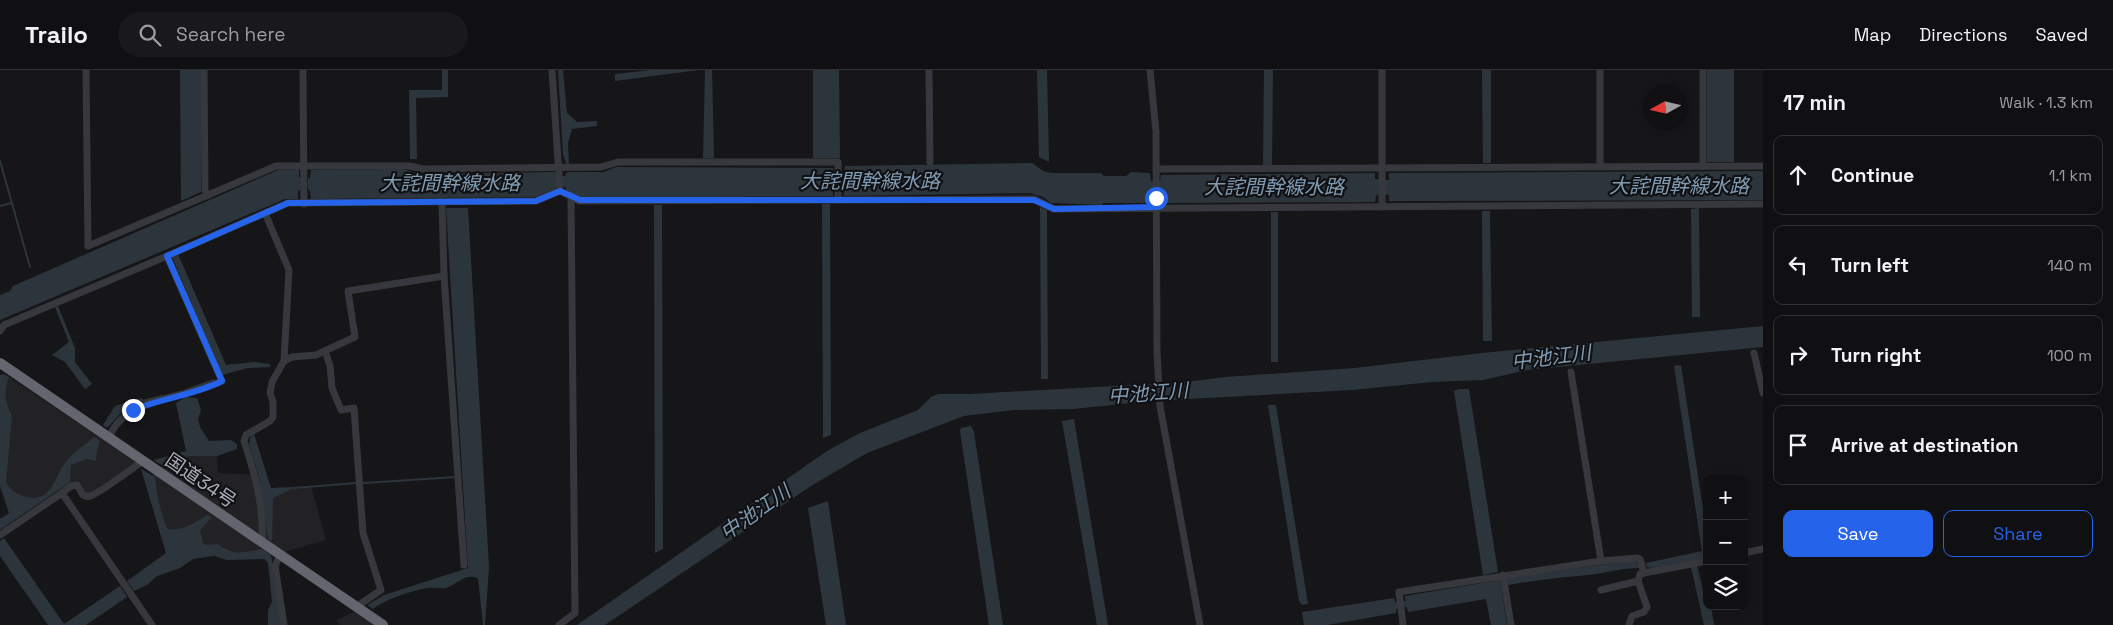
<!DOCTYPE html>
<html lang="en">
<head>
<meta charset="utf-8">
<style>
  body { margin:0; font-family:"Space Grotesk","Noto Sans JP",sans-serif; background:#19191b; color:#f1f3f6 }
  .controls { position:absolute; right:15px; bottom:15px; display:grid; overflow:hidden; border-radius:10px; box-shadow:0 2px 12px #0003 }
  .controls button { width:45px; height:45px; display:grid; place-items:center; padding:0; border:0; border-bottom:1px solid #303032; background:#101012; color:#f1f3f6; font:25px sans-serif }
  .compass { position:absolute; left:1643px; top:15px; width:45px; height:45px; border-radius:50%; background:#101012; box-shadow:0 2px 12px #0003; rotate:262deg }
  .stop { position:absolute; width:15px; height:15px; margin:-11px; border:4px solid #2563eb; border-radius:50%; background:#fff }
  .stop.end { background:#2563eb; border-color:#fff; box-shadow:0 1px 5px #0008 }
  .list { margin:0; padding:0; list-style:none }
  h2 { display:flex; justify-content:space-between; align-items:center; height:65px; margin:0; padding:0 20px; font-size:21px }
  h2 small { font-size:16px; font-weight:400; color:#9c9d9f }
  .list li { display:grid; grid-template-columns:32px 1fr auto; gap:15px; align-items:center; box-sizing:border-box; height:80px; margin:0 10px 10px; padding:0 10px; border:1px solid #303032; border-radius:10px }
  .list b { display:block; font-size:19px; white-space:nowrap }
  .list em { font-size:16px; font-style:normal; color:#9c9d9f }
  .actions { display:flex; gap:10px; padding:15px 20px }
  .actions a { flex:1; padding:11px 0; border:1px solid #2563eb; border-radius:10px; text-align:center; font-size:18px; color:#2563eb }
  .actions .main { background:#2563eb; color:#fff }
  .icon { flex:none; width:28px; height:28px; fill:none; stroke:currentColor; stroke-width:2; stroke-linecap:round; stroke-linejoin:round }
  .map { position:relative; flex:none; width:1763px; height:555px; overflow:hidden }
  header { display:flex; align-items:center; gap:30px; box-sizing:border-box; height:70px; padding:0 25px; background:#101012; border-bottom:1px solid #303032 }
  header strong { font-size:24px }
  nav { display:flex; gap:28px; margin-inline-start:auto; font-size:18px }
  .search { width:350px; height:45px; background:#19191b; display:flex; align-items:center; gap:12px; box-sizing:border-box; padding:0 18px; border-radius:28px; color:#9c9d9f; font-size:19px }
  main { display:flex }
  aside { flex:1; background:#101012 }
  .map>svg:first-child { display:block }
  .built { fill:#222225 }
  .water { fill:#2c353c }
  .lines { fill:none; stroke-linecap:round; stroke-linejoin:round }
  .stream { stroke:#2c353c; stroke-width:2 }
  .minor { stroke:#37383d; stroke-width:7 }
  .highway { stroke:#63666e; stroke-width:10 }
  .route { stroke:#2563eb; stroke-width:6 }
  .labels { text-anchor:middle; stroke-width:4.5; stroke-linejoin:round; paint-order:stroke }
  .street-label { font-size:19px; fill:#a8adb8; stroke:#111113 }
  .water-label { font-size:20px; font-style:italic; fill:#7f9bb3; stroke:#111113 }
</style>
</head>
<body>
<header>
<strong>Trailo</strong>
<div class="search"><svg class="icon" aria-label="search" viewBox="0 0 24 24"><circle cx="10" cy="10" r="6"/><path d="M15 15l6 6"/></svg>Search here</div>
<nav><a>Map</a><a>Directions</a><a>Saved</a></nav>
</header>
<main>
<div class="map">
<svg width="1763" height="555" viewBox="0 0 1763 555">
  <rect width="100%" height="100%" fill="#161618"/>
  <g class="built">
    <polygon points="8,306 140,395 91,430 80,427 72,412 19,447 2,405 0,317"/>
    <polygon points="217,379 218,403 263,405 271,418 311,416 326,470 267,487 203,480 160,459 150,408 166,391"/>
    <polygon points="356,541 376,555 339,555 337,550"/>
  </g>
  <g class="water">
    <polygon points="180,0 201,0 201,122 181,131"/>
    <polygon points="442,0 448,0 448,27 416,28 417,89 410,89 409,20 442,20"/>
    <polygon points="558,0 563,0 567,43 577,52 597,51 597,56 572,59 568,73 569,94 566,94 563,84"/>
    <polygon points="651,0 699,0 615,11 615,4"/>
    <polygon points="705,0 712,0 714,88 703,88"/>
    <polygon points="813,0 839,0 840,88 813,88"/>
    <polygon points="1037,0 1047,0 1049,92 1039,87"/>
    <polygon points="1264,0 1273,0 1272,96 1263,96"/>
    <polygon points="1482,0 1491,0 1491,93 1483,93"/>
    <rect x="1707" y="0" width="27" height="92"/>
    <polygon points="1032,93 1043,101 1051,103 1101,103 1104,106 1126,106 1131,102 1150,103 1151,111 1160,111 1161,105 1375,103 1375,109 1389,110 1389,103 1763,101 1763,130 1389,131 1389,125 1379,124 1376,126 1375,132 1161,133 1161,127 1151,127 1150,133 1103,133 1102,135 1051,133 1043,127 1030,123 844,126 844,120 833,119 833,126 583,128 566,121 566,117 556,117 556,119 536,127 311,129 310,121 308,119 308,108 310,108 311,100 404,99 419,104 555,102 556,106 565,106 567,102 604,102 616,97 833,98 833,103 844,103 845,96"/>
    <polygon points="299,99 299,107 301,108 301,120 298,121 298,129 285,129 0,250 0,225 10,221 13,216 278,100"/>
    <polygon points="822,134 830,134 831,365 823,368"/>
    <polygon points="654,135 662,135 663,479 655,483"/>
    <polygon points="1040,137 1047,140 1048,309 1041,309"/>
    <path d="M 446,138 L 468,138 L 489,497 L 485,555 L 483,555 L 478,508 C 464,503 458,514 446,518 C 440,519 433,517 427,518 C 408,522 388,528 373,539 L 367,535 L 384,525 L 468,498 Z"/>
    <polygon points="1699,138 1700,247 1692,247 1691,139"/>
    <polygon points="1482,141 1490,141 1492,271 1483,271"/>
    <rect x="1271" y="142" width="7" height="150"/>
    <polygon points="178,184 226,295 254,292 270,294 270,297 248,298 222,305 172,187"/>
    <polygon points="58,236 75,278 75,292 92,314 85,319 65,292 52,285 69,272 55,237"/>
    <polygon points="1763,256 1763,277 1527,300 1483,310 1432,312 1352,320 1151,331 1073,339 1014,340 964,346 867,383 811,416 605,555 577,555 827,381 860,363 918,340 931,327 938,324 969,324 1186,312 1225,307 1355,298 1482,283"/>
    <polygon points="1681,295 1707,465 1707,488 1651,498 1647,497 1646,493 1702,481 1674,296"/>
    <path d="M 4,304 L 9,307 C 3,321 5,333 12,346 L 6,412 C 11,421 15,423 24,426 C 52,436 55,404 67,390 C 75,381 86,374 94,367 L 100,371 L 97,381 L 96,391 L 87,389 L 71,395 L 70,412 L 0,460 L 0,449 L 9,443 L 0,416 L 0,305 Z"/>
    <polygon points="1459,319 1469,319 1498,502 1483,505 1454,321"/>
    <polygon points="186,327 197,328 201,340 198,349 200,357 209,371 231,370 237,374 237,379 217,386 189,386 163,396 154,390 186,381 176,333"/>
    <polygon points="142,328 143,330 122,342 107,358 103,355 115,336"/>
    <polygon points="1268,335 1276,335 1308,534 1302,535 1299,531"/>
    <polygon points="1074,349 1108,555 1097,555 1062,351"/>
    <polygon points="971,356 974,362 1003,555 989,555 960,361 961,358"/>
    <polygon points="254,364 271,418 296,417 273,428 272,471 268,469 259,407 249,374 250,368"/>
    <path d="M 141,399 L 155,407 C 156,419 162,451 168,459 C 181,462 196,452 207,445 L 212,447 L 200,460 L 203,473 L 207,475 L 218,474 C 235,487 242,482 262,479 C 270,484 273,486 272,496 L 282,555 L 268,555 L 268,540 L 272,532 L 268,493 L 264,489 L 227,490 L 214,486 L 193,489 L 180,498 L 157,506 L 147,515 L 134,521 L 127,511 L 166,483 Z"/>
    <polygon points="828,431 846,555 826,555 808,438"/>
    <polygon points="4,468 64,554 120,516 127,527 86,555 48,555 0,486 0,471"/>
    <path d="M 1635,490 L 1640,498 C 1619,498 1599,505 1578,506 C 1555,508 1531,511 1508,515 L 1507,508 Z"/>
    <polygon points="1697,495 1707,536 1711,536 1714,555 1704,555 1691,497"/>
    <polygon points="1500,510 1507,555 1491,555 1486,529 1408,542 1407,537 1396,539 1396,543 1327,555 1304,555 1302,542 1394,528 1395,532 1406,531 1405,526"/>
  </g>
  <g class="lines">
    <g class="stream">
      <polyline points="0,91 30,197"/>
      <polyline points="0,136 12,133"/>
      <polyline points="186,320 214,310"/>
      <polyline points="142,331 162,326"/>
      <polyline points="364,413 456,407"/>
      <polyline points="294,418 356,413"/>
    </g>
    <g class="minor">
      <polyline points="86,0 88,176 276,96 410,96 423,99 601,97 618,92 838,92 838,130 1034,129 1054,139 1763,134"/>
      <polyline points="204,0 205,120 207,126"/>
      <polyline points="303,0 304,134"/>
      <polyline points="552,0 560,121"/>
      <polyline points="929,0 930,92"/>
      <polyline points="1150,0 1156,62 1157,282 1160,336 1200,555"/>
      <polyline points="1382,0 1382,137"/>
      <polyline points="1703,0 1703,96"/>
      <polyline points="1600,96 1600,0"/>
      <polyline points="1156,99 1763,96"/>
      <polyline points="444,206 464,495"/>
      <polyline points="0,261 4,255 167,186"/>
      <polyline points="325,281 330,296 332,318 341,340 354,338 363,463 381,520 356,537"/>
      <polyline points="1754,283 1763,323"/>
      <polyline points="284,291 292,287 316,285 355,267 348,221 444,206 442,133"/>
      <polyline points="1571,302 1601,491"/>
      <path d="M 109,367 C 128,324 185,330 222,311 L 167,186 L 288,133 L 536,131 L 560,121 L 579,131 L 838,130"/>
      <path d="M 62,423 L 71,416 L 77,415 L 83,425 C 85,426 89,427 90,426 C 97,425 134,397 143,391"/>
      <polyline points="0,465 62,423 152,555"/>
      <path d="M 262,472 C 264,437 255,404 244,371 L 246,365 L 270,351 L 273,347 L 273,332 L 270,323 L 272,312 L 284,291 L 289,200 L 265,143"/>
      <polyline points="1744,483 1763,479"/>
      <polyline points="280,485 275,496 284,555"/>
      <polyline points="1644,503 1707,491"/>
      <polyline points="1503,505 1511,555"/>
      <polyline points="1601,520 1638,511"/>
      <polyline points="559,555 575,543 571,127"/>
      <polyline points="1403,555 1399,522 1601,491 1637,488 1640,489 1644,503 1640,504 1638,511 1647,537 1644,542 1632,546 1629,555"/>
    </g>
    <polyline class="highway" points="0,293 383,555"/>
  </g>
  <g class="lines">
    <path class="route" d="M 133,340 C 162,328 195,325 222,311 L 167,186 L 288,133 L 536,131 L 560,121 L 580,130 L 1034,130 L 1054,139 L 1156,137 L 1156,128"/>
  </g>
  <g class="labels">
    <g class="street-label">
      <text transform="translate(201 410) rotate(34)" y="7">国道34号</text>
    </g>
    <g class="water-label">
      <text x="870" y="118">大詫間幹線水路</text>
      <text x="450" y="120">大詫間幹線水路</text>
      <text x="1679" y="123">大詫間幹線水路</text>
      <text x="1274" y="124">大詫間幹線水路</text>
      <text transform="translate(1551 287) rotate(-7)" y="7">中池江川</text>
      <text transform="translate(1148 323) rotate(-4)" y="7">中池江川</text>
      <text transform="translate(755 442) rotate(-35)" y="7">中池江川</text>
    </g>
  </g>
</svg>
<div class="controls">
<button>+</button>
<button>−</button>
<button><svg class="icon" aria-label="layers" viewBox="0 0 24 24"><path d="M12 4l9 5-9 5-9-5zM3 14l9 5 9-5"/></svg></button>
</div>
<svg class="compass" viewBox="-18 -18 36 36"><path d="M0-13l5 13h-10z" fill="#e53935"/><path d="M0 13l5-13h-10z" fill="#9c9d9f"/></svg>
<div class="stop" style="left:1156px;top:128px"></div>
<div class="stop end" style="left:133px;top:340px"></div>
</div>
<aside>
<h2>17 min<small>Walk · 1.3 km</small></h2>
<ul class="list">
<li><svg class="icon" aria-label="ahead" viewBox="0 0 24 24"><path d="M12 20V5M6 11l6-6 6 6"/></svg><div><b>Continue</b></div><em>1.1 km</em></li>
<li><svg class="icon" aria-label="left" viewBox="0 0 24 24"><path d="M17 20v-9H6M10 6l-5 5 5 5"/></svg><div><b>Turn left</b></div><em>140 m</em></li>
<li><svg class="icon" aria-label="right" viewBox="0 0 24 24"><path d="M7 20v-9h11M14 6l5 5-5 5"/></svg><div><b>Turn right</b></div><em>100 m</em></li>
<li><svg class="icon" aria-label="arrive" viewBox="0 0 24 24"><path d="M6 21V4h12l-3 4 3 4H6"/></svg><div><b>Arrive at destination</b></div></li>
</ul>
<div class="actions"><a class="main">Save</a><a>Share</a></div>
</aside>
</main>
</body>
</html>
